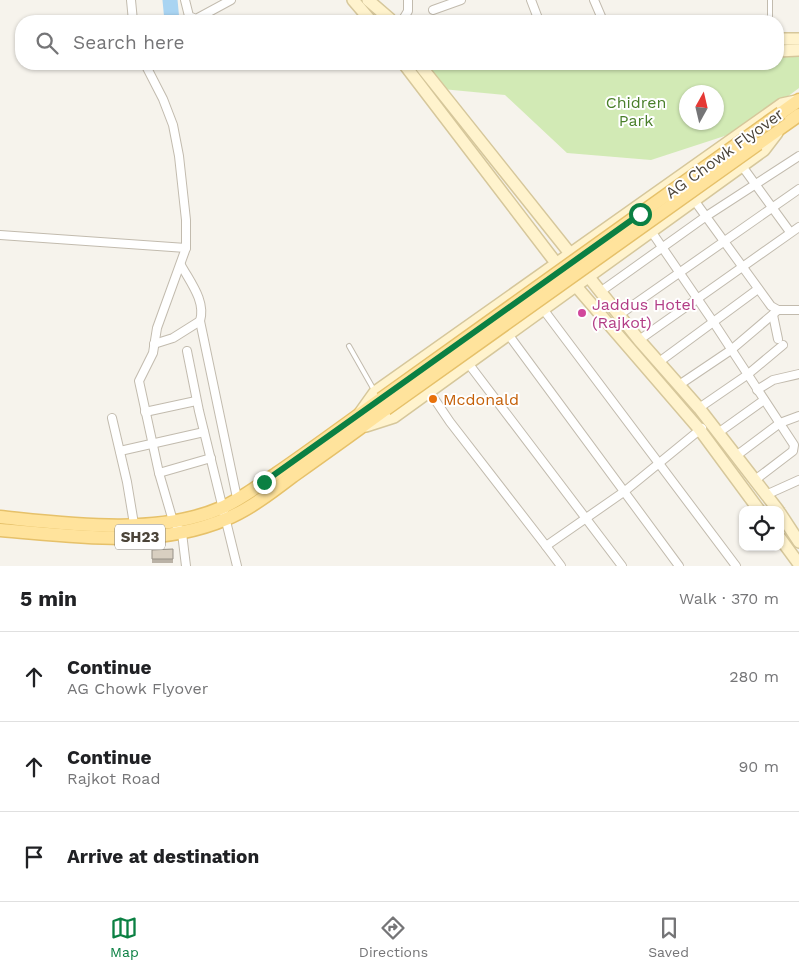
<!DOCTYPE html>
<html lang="en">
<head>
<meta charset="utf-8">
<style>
  body { margin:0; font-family:"Work Sans",sans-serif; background:#f6f6f6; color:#202124 }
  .controls { position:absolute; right:15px; bottom:15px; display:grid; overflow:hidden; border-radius:10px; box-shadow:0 1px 4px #0004 }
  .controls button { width:45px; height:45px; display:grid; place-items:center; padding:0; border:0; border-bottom:1px solid #e0e0e0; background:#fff; color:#202124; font:25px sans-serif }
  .compass { position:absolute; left:679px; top:85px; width:45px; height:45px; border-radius:50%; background:#fff; box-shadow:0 1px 4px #0004; rotate:8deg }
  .stop { position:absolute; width:15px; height:15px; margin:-11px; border:4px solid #0b8043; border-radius:50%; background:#fff }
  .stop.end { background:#0b8043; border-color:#fff; box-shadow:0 1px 5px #0008 }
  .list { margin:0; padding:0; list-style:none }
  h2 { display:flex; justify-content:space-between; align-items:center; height:65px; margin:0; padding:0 20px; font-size:21px }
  h2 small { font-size:16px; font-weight:400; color:#757577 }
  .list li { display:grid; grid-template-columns:32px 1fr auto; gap:15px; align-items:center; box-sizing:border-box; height:90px; padding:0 20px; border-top:1px solid #e0e0e0 }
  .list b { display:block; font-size:19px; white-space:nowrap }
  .list p { margin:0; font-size:16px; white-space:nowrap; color:#757577 }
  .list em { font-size:16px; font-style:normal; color:#757577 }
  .icon { flex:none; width:28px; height:28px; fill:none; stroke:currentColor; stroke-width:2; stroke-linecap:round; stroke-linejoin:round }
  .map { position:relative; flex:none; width:799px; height:566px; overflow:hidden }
  .search { position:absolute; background:#fff; box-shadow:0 1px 4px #0004; left:15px; right:15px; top:15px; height:55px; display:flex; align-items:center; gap:12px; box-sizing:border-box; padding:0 18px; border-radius:20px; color:#757577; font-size:19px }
  .sheet { height:335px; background:#fff }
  nav { display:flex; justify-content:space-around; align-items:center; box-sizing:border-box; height:70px; border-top:1px solid #e0e0e0; background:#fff; font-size:14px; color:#757577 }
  nav a { display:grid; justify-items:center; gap:2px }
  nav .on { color:#0b8043 }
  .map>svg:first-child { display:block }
  .green { fill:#d2eab5; fill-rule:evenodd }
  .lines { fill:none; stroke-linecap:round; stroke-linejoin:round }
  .river { stroke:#a9d4f2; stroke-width:15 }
  .lane-casing { stroke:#c2bbae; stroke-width:6 }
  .street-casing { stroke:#c2bbae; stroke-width:10 }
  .secondary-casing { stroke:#d6c79b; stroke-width:14 }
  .primary-casing { stroke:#e6c16a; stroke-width:15 }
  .lane { stroke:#fff; stroke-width:4 }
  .street { stroke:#fff; stroke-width:8 }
  .secondary { stroke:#fff3cd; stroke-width:11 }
  .primary { stroke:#ffe39c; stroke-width:12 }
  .primary-bridge-casing { stroke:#e6c16a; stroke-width:15; stroke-linecap:butt }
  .primary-bridge { stroke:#ffe39c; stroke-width:12 }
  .wall { fill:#bab2a6 }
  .building { fill:#d8cfc1; stroke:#979187 }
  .route { stroke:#0b8043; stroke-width:6 }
  .hotel-dot { fill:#d1479c; stroke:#fff; stroke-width:2 }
  .food-dot { fill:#e8710a; stroke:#fff; stroke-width:2 }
  .labels { text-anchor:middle; stroke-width:4; stroke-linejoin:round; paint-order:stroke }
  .shield { fill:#fff; stroke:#817c74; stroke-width:1 }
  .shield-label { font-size:15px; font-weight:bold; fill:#4b4439 }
  .park-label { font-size:16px; fill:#4a7f2a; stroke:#fff }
  .street-label { font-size:16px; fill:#4b4439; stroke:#fff }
  .hotel-label { font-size:16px; fill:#b23c85; stroke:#fff; text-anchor:start }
  .food-label { font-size:16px; fill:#c56008; stroke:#fff; text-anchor:start }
</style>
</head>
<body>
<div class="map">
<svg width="799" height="566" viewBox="0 0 799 566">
  <rect width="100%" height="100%" fill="#f6f3ec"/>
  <path class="green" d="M 778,48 L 799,48 L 799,88 L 743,130 L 651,160 L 567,153 L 505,95 L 442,89 L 423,64 L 778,64 ZM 686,92 L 716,92 L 716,122 L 686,122 Z"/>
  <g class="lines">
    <polyline class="river" points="170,0 172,21"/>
    <g class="lane-casing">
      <g id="lane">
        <polyline points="770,21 770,0"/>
        <polyline points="349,346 374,390"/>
      </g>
    </g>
    <g class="street-casing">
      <g id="street">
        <polyline points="131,0 133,21"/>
        <polyline points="185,0 189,16 196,19 231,0"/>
        <polyline points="531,0 539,21"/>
        <polyline points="594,0 603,21"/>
        <polyline points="433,10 461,0"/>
        <polyline points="402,21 408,11 408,0"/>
        <polyline points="145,64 163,99 173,125 179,156 186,220 186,248 157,328 153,353 139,381 159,473 173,521 182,533 186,566"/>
        <polyline points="742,166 790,232"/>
        <polyline points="694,200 771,306 778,310 799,310"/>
        <polyline points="651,231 714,323 794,445 793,451 755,480"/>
        <polyline points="0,235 186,248"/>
        <polyline points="600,292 705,217 799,156"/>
        <polyline points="543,309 736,566"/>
        <polyline points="619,315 799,189"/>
        <polyline points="773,315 778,339"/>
        <polyline points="200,321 237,498"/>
        <polyline points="508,334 679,566"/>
        <polyline points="639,340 799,227"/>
        <path d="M 154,344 L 173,338 L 200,321 C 206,301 190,282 181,265"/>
        <polyline points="187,351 199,411 237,566"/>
        <polyline points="659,362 758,289"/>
        <polyline points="468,363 622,566"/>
        <polyline points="679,385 731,350 778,310"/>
        <polyline points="757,390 773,380 799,374"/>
        <polyline points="429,391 450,422 546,546 625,491 702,428"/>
        <polyline points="699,408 747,375 783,345"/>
        <polyline points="145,412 196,401"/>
        <polyline points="112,418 127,482 134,524"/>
        <polyline points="718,433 764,400"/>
        <polyline points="120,451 204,432"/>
        <polyline points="736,456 780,423 799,416"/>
        <polyline points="159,473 211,458"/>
        <polyline points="768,494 799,480"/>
        <polyline points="546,546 561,566"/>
      </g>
    </g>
    <g class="secondary-casing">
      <g id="secondary">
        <polyline points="353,0 371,21"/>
        <polyline points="368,0 390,19"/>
        <polyline points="778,39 799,39"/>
        <polyline points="778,51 799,50"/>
        <polyline points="404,64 556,263 700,430 759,510"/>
        <polyline points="419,64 639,340 699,408 778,510"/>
        <polyline points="360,413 375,392 782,104 796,101"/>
        <polyline points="366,426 394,417 764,150 777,133"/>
        <polyline points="780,513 799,542"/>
        <polyline points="780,538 799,564"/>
      </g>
    </g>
    <g class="primary-casing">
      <g id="primary">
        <polyline points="781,113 799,100"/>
        <polyline points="758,144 799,115"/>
        <path d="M 0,517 C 69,524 156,536 221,508 C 240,500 259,485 276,474 C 311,450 346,424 381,399"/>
        <path d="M 0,530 C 74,536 156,549 226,519 C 250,509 272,492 293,476 C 324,454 355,432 386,409"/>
      </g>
    </g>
    <use href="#lane" class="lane"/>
    <use href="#street" class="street"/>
    <use href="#secondary" class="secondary"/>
    <use href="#primary" class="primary"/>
    <g class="primary-bridge-casing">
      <g id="primary-bridge">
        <polyline points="381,399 781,113"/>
        <polyline points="386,409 758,144"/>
      </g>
    </g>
    <use href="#primary-bridge" class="primary-bridge"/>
  </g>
  <polygon class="wall" points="173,549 173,563 152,563 152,550"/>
  <polygon class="building" points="173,549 173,559 152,559 152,550"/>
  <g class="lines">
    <polyline class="route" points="264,482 640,214"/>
  </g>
  <circle class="hotel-dot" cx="582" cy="313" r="5"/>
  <circle class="food-dot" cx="433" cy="399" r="5"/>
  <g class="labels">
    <rect class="shield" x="115" y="524.5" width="50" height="25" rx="4"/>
    <g class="shield-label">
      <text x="140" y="542">SH23</text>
    </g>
    <g class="park-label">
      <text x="636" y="108">Chidren<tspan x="636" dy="18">Park</tspan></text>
    </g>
    <g class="street-label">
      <text transform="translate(724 153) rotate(-36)" y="6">AG Chowk Flyover</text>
    </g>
    <g class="hotel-label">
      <text x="592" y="310">Jaddus Hotel<tspan x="592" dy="18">(Rajkot)</tspan></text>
    </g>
    <g class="food-label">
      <text x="443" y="405">Mcdonald</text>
    </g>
  </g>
</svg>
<div class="controls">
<button><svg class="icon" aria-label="locate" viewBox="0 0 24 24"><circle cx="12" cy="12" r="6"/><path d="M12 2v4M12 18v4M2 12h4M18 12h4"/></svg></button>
</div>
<svg class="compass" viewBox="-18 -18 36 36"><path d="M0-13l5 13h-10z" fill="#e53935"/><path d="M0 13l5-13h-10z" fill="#757577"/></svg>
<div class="stop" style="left:640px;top:214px"></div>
<div class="stop end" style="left:264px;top:482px"></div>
<div class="search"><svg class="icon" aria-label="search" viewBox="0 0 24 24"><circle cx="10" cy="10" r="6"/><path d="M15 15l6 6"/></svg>Search here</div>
</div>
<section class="sheet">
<h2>5 min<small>Walk · 370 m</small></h2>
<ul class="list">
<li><svg class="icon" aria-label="ahead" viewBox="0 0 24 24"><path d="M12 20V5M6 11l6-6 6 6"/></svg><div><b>Continue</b><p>AG Chowk Flyover</p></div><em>280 m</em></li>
<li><svg class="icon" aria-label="ahead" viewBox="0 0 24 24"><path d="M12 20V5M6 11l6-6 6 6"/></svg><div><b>Continue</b><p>Rajkot Road</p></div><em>90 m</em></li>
<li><svg class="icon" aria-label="arrive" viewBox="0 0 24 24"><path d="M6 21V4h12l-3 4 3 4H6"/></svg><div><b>Arrive at destination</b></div></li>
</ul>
</section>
<nav>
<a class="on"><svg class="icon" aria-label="map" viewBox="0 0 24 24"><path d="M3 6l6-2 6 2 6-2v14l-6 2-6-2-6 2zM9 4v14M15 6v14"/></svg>Map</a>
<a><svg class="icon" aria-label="directions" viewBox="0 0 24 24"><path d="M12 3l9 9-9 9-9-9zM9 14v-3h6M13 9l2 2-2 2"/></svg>Directions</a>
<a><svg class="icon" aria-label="saved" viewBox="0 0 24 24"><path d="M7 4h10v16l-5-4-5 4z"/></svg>Saved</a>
</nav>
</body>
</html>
